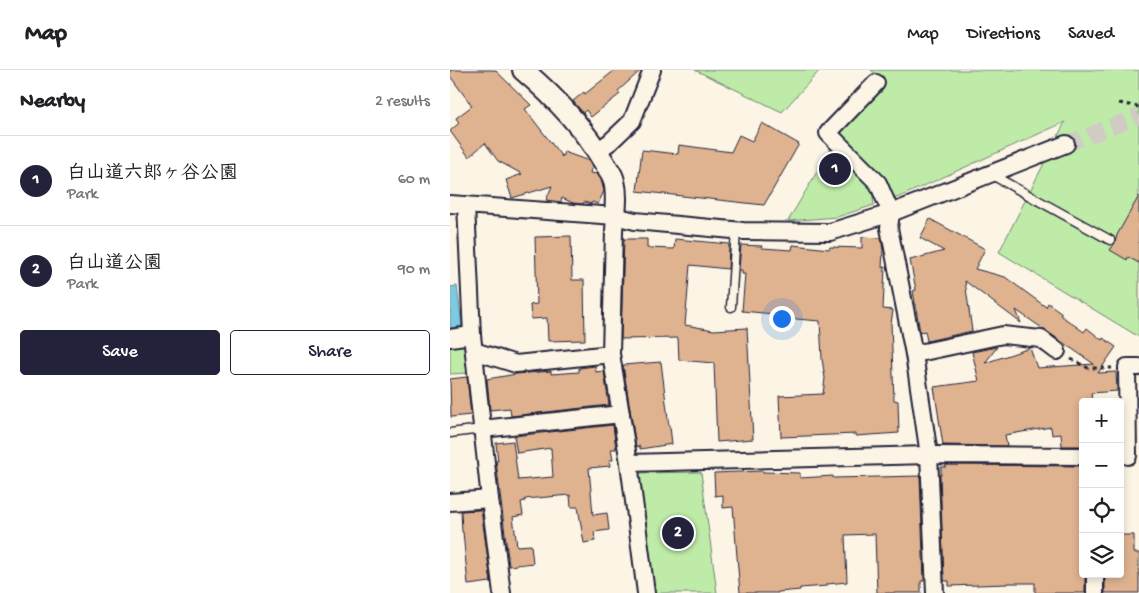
<!DOCTYPE html>
<html lang="en">
<head>
<meta charset="utf-8">
<style>
  body { margin:0; font-family:"Gochi Hand","Klee One",sans-serif; background:#f2f2f2; color:#202124 }
  .controls { position:absolute; right:15px; bottom:15px; display:grid; overflow:hidden; border-radius:5px; box-shadow:0 2px 8px #0003 }
  .controls button { width:45px; height:45px; display:grid; place-items:center; padding:0; border:0; border-bottom:1px solid #e0e0e0; background:#fff; color:#202124; font:25px sans-serif }
  .you { position:absolute; left:331px; top:248px; width:18px; height:18px; margin:-12px; border:4px solid #fff; border-radius:50%; background:#1a73e8; box-shadow:0 0 0 8px #1a73e833 }
  .badge { display:grid; place-items:center; width:32px; height:32px; border-radius:50%; background:#22223b; color:#fff; font-size:16px; font-weight:700 }
  .pin { position:absolute; translate:-50% -50%; border:2px solid #fff; box-shadow:0 1px 5px #0006 }
  .list { margin:0; padding:0; list-style:none }
  h2 { display:flex; justify-content:space-between; align-items:center; height:65px; margin:0; padding:0 20px; font-size:21px }
  h2 small { font-size:16px; font-weight:400; color:#757577 }
  .list li { display:grid; grid-template-columns:32px 1fr auto; gap:15px; align-items:center; box-sizing:border-box; height:90px; padding:0 20px; border-top:1px solid #e0e0e0 }
  .list b { display:block; font-size:19px; white-space:nowrap }
  .list p { margin:0; font-size:16px; white-space:nowrap; color:#757577 }
  .list em { font-size:16px; font-style:normal; color:#757577 }
  .actions { display:flex; gap:10px; padding:15px 20px }
  .actions a { flex:1; padding:11px 0; border:1px solid #22223b; border-radius:5px; text-align:center; font-size:18px; color:#22223b }
  .actions .main { background:#22223b; color:#fff }
  .icon { flex:none; width:28px; height:28px; fill:none; stroke:currentColor; stroke-width:2; stroke-linecap:round; stroke-linejoin:round }
  .map { position:relative; flex:none; width:689px; height:523px; overflow:hidden }
  header { display:flex; align-items:center; gap:30px; box-sizing:border-box; height:70px; padding:0 25px; background:#fff; border-bottom:1px solid #e0e0e0 }
  header strong { font-size:24px }
  nav { display:flex; gap:28px; margin-inline-start:auto; font-size:18px }
  main { display:flex }
  aside { flex:1; background:#fff }
  .map>svg:first-child { display:block }
  .green { fill:#beeba8; stroke:#708672 }
  .water { fill:#80cae1; stroke:#5a879f }
  .building { fill:#dfb390; stroke:#22223b }
  .lines { fill:none; stroke-linecap:round; stroke-linejoin:round }
  .minor-tunnel { stroke:#d0cbc3; stroke-width:16; stroke-dasharray:16 8; stroke-linecap:butt }
  .service-casing { stroke:#22223b; stroke-width:11 }
  .minor-casing { stroke:#22223b; stroke-width:20 }
  .tertiary-casing { stroke:#22223b; stroke-width:24 }
  .path { stroke:#22223b; stroke-width:3; stroke-dasharray:4 4; stroke-linecap:butt }
  .service { stroke:#fcf5e5; stroke-width:8 }
  .minor { stroke:#fcf5e5; stroke-width:16 }
  .tertiary { stroke:#fcf5e5; stroke-width:20 }
</style>
</head>
<body>
<header>
<strong>Map</strong>
<nav><a>Map</a><a>Directions</a><a>Saved</a></nav>
</header>
<main>
<aside>
<h2>Nearby<small>2 results</small></h2>
<ul class="list">
<li><span class="badge">1</span><div><b>白山道六郎ヶ谷公園</b><p>Park</p></div><em>60 m</em></li>
<li><span class="badge">2</span><div><b>白山道公園</b><p>Park</p></div><em>90 m</em></li>
</ul>
<div class="actions"><a class="main">Save</a><a>Share</a></div>
</aside>
<div class="map">
<svg width="689" height="523" viewBox="0 0 689 523">
  <rect width="100%" height="100%" fill="#fcf5e5"/>
  <filter id="ink" filterUnits="userSpaceOnUse"><feTurbulence type="fractalNoise" baseFrequency=".02" numOctaves="2"/><feDisplacementMap in="SourceGraphic" scale="10" xChannelSelector="R" yChannelSelector="G"/><feConvolveMatrix kernelMatrix="1 2 1 2 8 2 1 2 1" color-interpolation-filters="sRGB"/></filter>
  <g filter="url(#ink)">
    <g class="green">
      <polygon points="245,0 370,0 332,42"/>
      <polygon points="421,0 689,0 689,267 549,182 615,52 447,128 428,113 378,63 433,10"/>
      <polygon points="381,78 422,120 424,135 387,147 338,151"/>
      <polygon points="14,273 18,303 0,304 0,275"/>
      <polygon points="251,402 267,523 204,523 189,403"/>
    </g>
    <polygon class="water" points="7,216 12,256 0,258 0,217"/>
    <g class="building">
      <polygon points="0,0 45,0 81,35 75,39 112,87 114,82 139,91 142,96 140,103 147,104 151,110 154,121 148,134 142,132 141,134 134,132 133,134 123,133 112,128 111,132 96,130 102,116 62,128 56,110 72,104 48,91 35,73 19,87 0,61 9,53 6,48 22,36 0,6"/>
      <polygon points="165,0 191,0 168,21 170,24 141,47 136,40 133,43 123,31 134,22 135,24"/>
      <polygon points="312,53 349,74 314,135 187,121 192,80 228,84 229,75 281,82 289,65 302,71"/>
      <polygon points="689,126 689,193 678,187 677,190 660,180 665,173 667,165"/>
      <polygon points="480,149 535,179 525,199 555,207 596,237 598,233 612,243 610,245 634,262 637,258 652,270 653,268 666,277 648,303 666,302 667,321 641,323 642,332 633,332 633,376 612,376 611,364 602,365 601,357 555,365 557,376 493,375 484,317 529,311 522,282 547,277 535,293 580,278 587,298 644,294 566,240 571,253 515,211 522,261 477,271 475,261 470,262 463,221 466,220 460,190 494,181 470,168"/>
      <polygon points="121,166 122,210 134,210 135,270 98,271 97,248 81,249 80,235 87,234 85,167"/>
      <polygon points="412,167 431,168 433,180 432,198 435,197 433,239 443,240 441,254 444,330 448,331 449,363 406,366 406,364 331,367 329,326 373,324 375,308 372,289 370,251 334,248 334,245 292,241 295,204 292,204 292,200 289,200 291,175 312,176 312,178 342,180 343,175 379,179 380,177 412,178"/>
      <polygon points="174,169 197,169 197,178 224,179 225,169 279,174 278,199 240,195 235,255 264,260 297,258 303,369 267,372 264,293 229,290 228,268 171,269"/>
      <polygon points="211,292 219,357 220,357 222,374 190,379 190,376 186,377 173,295"/>
      <polygon points="145,296 146,302 154,301 159,335 61,346 60,338 40,340 37,309 67,304 101,301 101,304 129,302 129,298"/>
      <polygon points="17,307 21,345 1,347 0,309"/>
      <polygon points="163,355 166,379 161,379 163,390 159,390 160,396 139,398 143,445 157,443 159,460 144,462 145,471 134,473 128,437 121,437 120,425 75,429 75,431 71,432 73,445 63,447 67,476 81,475 83,493 59,496 46,391 48,391 46,373 63,371 68,410 103,407 101,378 67,383 64,366"/>
      <polygon points="496,395 633,396 633,454 630,504 635,504 635,523 585,523 585,513 557,513 557,514 499,516 499,511 494,511 490,405 491,405 491,397 496,397"/>
      <polygon points="313,401 313,402 350,403 350,408 383,406 383,408 470,406 474,511 471,511 471,523 427,523 425,464 395,465 397,512 377,514 377,516 350,518 350,520 328,522 328,523 290,523 283,437 273,438 273,425 265,426 264,403"/>
      <polygon points="31,440 41,512 18,515 13,462 12,462 11,441"/>
      <polygon points="670,465 684,465 684,483 689,483 689,523 655,523 655,504 670,504"/>
    </g>
    <g class="lines">
      <polyline class="minor-tunnel" points="616,74 689,46"/>
      <g class="service-casing">
        <g id="service">
          <polyline points="542,105 660,170"/>
          <polyline points="281,237 286,161"/>
          <polyline points="0,363 32,359"/>
        </g>
      </g>
      <g class="minor-casing">
        <g id="minor">
          <polyline points="426,13 378,63 428,113 441,143 439,158 464,284 479,385 485,523"/>
          <polyline points="147,81 160,72 182,51 202,0"/>
          <polyline points="0,134 165,146 185,151 293,161 380,162 441,143 616,74"/>
          <polyline points="16,135 22,265 40,429 52,523"/>
          <polyline points="165,146 164,161 161,284 179,393 196,523"/>
          <polyline points="0,268 22,265"/>
          <polyline points="24,281 66,294 161,284"/>
          <polyline points="464,284 553,265 591,269 607,281"/>
          <polyline points="32,359 171,344"/>
          <polyline points="678,386 677,297 689,297"/>
          <polyline points="179,393 479,385 633,386"/>
          <polyline points="0,432 40,429"/>
          <polyline points="645,523 645,504"/>
        </g>
      </g>
      <g class="tertiary-casing">
        <path id="tertiary" d="M 73,0 C 105,27 134,58 155,94 C 158,99 163,105 164,111 C 167,122 166,134 165,146"/>
      </g>
      <g class="path">
        <polyline points="669,33 689,37"/>
        <polyline points="621,289 638,298 662,298"/>
      </g>
      <use href="#service" class="service"/>
      <use href="#minor" class="minor"/>
      <use href="#tertiary" class="tertiary"/>
    </g>
  </g>
</svg>
<div class="controls">
<button>+</button>
<button>−</button>
<button><svg class="icon" aria-label="locate" viewBox="0 0 24 24"><circle cx="12" cy="12" r="6"/><path d="M12 2v4M12 18v4M2 12h4M18 12h4"/></svg></button>
<button><svg class="icon" aria-label="layers" viewBox="0 0 24 24"><path d="M12 4l9 5-9 5-9-5zM3 14l9 5 9-5"/></svg></button>
</div>
<div class="you"></div>
<div class="pin badge" style="left:385px;top:99px">1</div>
<div class="pin badge" style="left:228px;top:463px">2</div>
</div>
</main>
</body>
</html>
